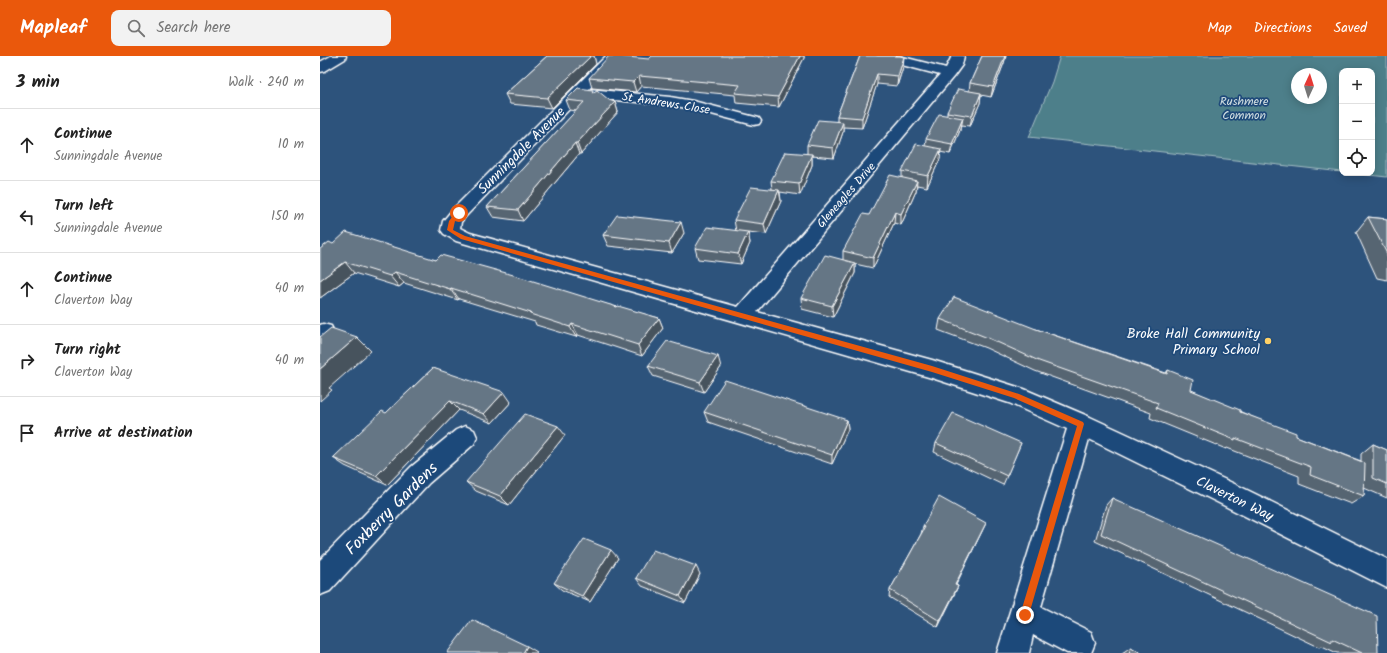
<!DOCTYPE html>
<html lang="en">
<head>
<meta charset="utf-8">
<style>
  body { margin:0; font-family:Kalam,sans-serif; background:#f2f2f2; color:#222 }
  .controls { position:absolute; right:12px; top:12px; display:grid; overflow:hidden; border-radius:8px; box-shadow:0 2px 10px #0003 }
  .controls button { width:36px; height:36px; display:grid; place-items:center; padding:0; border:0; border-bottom:1px solid #e0e0e0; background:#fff; color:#222; font:20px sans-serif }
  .compass { position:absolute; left:971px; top:12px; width:36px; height:36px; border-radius:50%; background:#fff; box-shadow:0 2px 10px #0003; rotate:4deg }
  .stop { position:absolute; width:12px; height:12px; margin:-9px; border:3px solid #ea580c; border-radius:50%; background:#fff }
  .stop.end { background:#ea580c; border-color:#fff; box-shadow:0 1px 4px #0008 }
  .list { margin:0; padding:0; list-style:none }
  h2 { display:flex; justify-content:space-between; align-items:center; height:52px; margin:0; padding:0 16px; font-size:17px }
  h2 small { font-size:13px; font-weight:400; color:#767676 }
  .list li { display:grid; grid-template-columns:26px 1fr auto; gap:12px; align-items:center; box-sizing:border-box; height:72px; padding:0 16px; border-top:1px solid #e0e0e0 }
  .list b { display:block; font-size:15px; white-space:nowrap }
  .list p { margin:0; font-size:13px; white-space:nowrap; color:#767676 }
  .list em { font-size:13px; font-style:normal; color:#767676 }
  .icon { flex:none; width:22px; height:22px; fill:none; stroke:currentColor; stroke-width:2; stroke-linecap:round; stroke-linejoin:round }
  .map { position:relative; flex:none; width:1067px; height:597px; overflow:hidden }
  header { display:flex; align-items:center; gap:24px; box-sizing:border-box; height:56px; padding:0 20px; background:#ea580c; color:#fff }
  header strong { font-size:19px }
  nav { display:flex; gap:22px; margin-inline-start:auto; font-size:14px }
  .search { width:280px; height:36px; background:#f2f2f2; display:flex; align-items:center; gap:10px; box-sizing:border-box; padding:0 14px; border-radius:8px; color:#767676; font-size:15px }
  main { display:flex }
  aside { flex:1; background:#fff }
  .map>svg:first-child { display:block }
  .green { fill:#4d7f8a; stroke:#a6bfc4; fill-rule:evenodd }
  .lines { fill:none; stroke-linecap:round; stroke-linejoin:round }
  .minor-casing { stroke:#fff; stroke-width:3 }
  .primary-casing { stroke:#fff; stroke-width:3 }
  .minor { fill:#1f4a7a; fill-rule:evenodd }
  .primary { fill:#1f4a7a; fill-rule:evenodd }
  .wall { fill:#576572; stroke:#fff }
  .shaded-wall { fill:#47535d; stroke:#fff }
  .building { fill:#657685; stroke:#fff }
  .route { fill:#ea580c }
  .poi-dot { fill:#ffd166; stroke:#1f4a7a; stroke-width:1.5 }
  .labels { text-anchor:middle; stroke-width:3.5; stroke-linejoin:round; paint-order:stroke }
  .far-park-label { font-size:12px; fill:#d2dfe2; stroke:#1f4a7a }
  .far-street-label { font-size:12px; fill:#fff; stroke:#1f4a7a }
  .street-label { font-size:14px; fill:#fff; stroke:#1f4a7a }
  .poi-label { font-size:14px; fill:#fff; stroke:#1f4a7a; text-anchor:end }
  .near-street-label { font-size:17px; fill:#fff; stroke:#1f4a7a }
</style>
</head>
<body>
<header>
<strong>Mapleaf</strong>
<div class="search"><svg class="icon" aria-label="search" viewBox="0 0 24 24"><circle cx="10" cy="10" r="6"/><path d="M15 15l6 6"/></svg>Search here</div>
<nav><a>Map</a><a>Directions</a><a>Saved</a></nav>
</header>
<main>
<aside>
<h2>3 min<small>Walk · 240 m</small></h2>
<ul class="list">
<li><svg class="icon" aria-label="ahead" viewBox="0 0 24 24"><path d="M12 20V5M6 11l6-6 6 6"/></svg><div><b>Continue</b><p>Sunningdale Avenue</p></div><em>10 m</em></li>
<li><svg class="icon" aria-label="left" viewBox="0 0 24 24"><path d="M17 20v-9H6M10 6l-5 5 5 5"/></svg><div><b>Turn left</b><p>Sunningdale Avenue</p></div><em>150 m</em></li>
<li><svg class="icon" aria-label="ahead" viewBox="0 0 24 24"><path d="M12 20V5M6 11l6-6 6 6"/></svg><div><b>Continue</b><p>Claverton Way</p></div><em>40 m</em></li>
<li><svg class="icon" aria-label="right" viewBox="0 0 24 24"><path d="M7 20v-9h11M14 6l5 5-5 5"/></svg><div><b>Turn right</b><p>Claverton Way</p></div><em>40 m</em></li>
<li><svg class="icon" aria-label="arrive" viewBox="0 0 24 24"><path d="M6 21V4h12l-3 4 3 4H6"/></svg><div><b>Arrive at destination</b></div></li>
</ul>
</aside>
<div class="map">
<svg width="1067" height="597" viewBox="0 0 1067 597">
  <rect width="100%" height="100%" fill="#2d537c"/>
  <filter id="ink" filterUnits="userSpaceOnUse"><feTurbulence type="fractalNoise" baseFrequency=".025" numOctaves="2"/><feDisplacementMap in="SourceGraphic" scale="8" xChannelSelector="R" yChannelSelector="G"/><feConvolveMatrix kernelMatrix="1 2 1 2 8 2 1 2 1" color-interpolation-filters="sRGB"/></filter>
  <g filter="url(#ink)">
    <path class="green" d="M 740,0 L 1067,0 L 1067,121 L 1030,117 L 1052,117 L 1052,15 L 1022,15 L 1022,116 L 709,81 L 732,26 ZM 977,18 L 1001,18 L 1001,42 L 977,42 Z"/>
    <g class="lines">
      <g class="minor-casing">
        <g id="minor">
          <polygon points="286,0 299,0 269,33 350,41 373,45 439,62 441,65 439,68 434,69 372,53 350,49 261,41 145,161 141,166 140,172 150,177 418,251 620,19 559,3 558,0 579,0 626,12 632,0 644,0 642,9 634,20 437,256 612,304 704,333 770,361 921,431 1067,503 1067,532 903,449 769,383 721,551 771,576 775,587 771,597 747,597 713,579 709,597 677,597 747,373 689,347 612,322 136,185 124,178 121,174 123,165 133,153"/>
          <polygon points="3,268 11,270 14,276 11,282 0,286 0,269"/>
          <polygon points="145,370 154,374 157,381 154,388 109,427 10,535 0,539 0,504 91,411 136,374"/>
        </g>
      </g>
      <g class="primary-casing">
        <polygon id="primary" points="11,0 26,0 25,3 5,15 0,16 0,6"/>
      </g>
      <use href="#minor" class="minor"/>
      <use href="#primary" class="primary"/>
    </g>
    <g class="wall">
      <polygon points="227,0 274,0 276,8 232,52 190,48 185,38"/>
      <polygon points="332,0 484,0 484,2 459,51 416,47 415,39 321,30 316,36 272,32 269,22 329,3"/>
      <polygon points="540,0 583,11 577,30 557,28 542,72 523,71 523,76 514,102 492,100 492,109 480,139 460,136 461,145 446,178 428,176 430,187 421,208 378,203 375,192 416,175 414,164 452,133 451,125 487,98 487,89 517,65 517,60"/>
      <polygon points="662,0 686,0 684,7 671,41 661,39 660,47 650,70 642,69 641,72 630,98 620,96 620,103 607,131 597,129 596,135 581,169 574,167 553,212 535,208 535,217 513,261 482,253 481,242 523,204 523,195 549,159 582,122 582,115 605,90 606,83 627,59 627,56 649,35 650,27"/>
      <polygon points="274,36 289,44 295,46 298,56 261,98 259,98 203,165 173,161 167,151 256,55 250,54 246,44"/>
      <polygon points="1048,161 1067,163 1067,224 1057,222 1036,176"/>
      <polygon points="364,177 352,197 288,190 283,179"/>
      <polygon points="13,188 116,204 297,251 339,262 343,272 322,300 258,279 256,281 216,269 215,266 139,243 138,244 84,227 79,231 34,217 0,242"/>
      <polygon points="620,263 716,273 846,317 848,314 871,334 976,380 1041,405 1041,398 1053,388 1067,394 1067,442 1044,432 1044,440 1031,448 979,428 979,420 907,392 906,393 830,362 831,357 715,315 666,292 618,274"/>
      <polygon points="328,310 401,311 384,336 333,320"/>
      <polygon points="113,312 191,346 172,367 139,354 67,429 25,410 13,402 66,357"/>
      <polygon points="384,356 527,364 528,373 512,408 388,366"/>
      <polygon points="245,379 189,449 156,435 146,426"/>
      <polygon points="616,387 701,387 683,429 614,396"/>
      <polygon points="792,442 1058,597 1017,597 1002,590 999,591 775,485 786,449"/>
      <polygon points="603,470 662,475 636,529 638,530 618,571 569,541 570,534 601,478"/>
      <polygon points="298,502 270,546 242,534 234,527"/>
      <polygon points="380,518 365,547 322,530 316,522"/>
      <polygon points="811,591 821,597 802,597"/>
    </g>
    <g class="shaded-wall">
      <polygon points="271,0 274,0 276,8 232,52 227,42"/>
      <polygon points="480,0 484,0 484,2 459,51 458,41"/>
      <polygon points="685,0 686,0 684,7 671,41 673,31"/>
      <polygon points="584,1 583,11 577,30 578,20"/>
      <polygon points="557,18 557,28 542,72 542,62"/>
      <polygon points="319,20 321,30 316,36 313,26"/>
      <polygon points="661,37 660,47 650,70 652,60"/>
      <polygon points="295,46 298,56 261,98 257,87"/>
      <polygon points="643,62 641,72 630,98 632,88"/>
      <polygon points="523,66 523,76 514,102 513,92"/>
      <polygon points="255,87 259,98 203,165 198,154"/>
      <polygon points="621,93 620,103 607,131 608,120"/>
      <polygon points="492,98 492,109 480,139 479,128"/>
      <polygon points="597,125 596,135 581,169 581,158"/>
      <polygon points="459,134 461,145 446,178 444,168"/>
      <polygon points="575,156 574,167 553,212 553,202"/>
      <polygon points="361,166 364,177 352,197 349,187"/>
      <polygon points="428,176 430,187 421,208 418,198"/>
      <polygon points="25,206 34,217 0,242 0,224"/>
      <polygon points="535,207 535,217 513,261 512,250"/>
      <polygon points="75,216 84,227 79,231 70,220"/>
      <polygon points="131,232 139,243 138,244 130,233"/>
      <polygon points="339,262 343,272 322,300 318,289"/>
      <polygon points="252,268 258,279 256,281 250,271"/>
      <polygon points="37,281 51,295 9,332 12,334 0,345 0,313"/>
      <polygon points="398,300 401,311 384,336 380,326"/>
      <polygon points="184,336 191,346 172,367 164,358"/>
      <polygon points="130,345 139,354 67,429 56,420"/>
      <polygon points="527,364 528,373 512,408 512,399"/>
      <polygon points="238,370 245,379 189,449 180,440"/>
      <polygon points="666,467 662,475 632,536 635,529"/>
      <polygon points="291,494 298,502 270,546 262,540"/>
      <polygon points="376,510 380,518 365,547 360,540"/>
      <polygon points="638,530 635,537 618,571 620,565"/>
      <polygon points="207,590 217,596 216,597 203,597"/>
    </g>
    <g class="building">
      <polygon points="227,0 271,0 227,42 185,38"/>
      <polygon points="289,0 296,0 329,3 332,0 480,0 458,41 415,37 420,29 319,20 313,26 269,22"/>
      <polygon points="540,0 580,0 584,1 578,20 557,18 542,62 517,60"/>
      <polygon points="662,0 685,0 673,31 650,27"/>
      <polygon points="258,32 273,34 272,37 277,34 289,44 295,46 257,87 255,87 198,154 167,151 264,46 246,44"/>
      <polygon points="638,33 661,37 652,60 627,56"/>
      <polygon points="619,58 643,62 632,88 606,83"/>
      <polygon points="498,64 523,66 513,92 487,89"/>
      <polygon points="596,88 621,93 608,120 582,115"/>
      <polygon points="465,96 492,98 479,128 451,125"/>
      <polygon points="570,119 597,125 581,158 575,156 553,202 523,195 543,158 549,159"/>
      <polygon points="431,131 459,134 444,168 414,164"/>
      <polygon points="297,159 361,166 349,187 283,179"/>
      <polygon points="1048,161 1067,163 1067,198"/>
      <polygon points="387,171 428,176 418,198 375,192"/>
      <polygon points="26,176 116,204 121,199 197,220 297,251 298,250 339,262 318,289 252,268 250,271 210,258 211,257 131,232 130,233 75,216 70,220 25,206 0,224 0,193 9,186 13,188"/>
      <polygon points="505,199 535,207 512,250 481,242"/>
      <polygon points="634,241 716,273 774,293 847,318 848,314 873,324 871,334 920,354 920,356 976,377 976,380 1045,407 1044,440 990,419 991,411 915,382 915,384 836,352 838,347 719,305 668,282 620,263"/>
      <polygon points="11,272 37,281 0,313 0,281"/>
      <polygon points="347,285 398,300 380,326 328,310"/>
      <polygon points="113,312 184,336 164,358 130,345 56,420 13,402 62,355 66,357"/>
      <polygon points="405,324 527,364 512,399 384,356"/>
      <polygon points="633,357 701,387 687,420 616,387"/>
      <polygon points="205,358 238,370 180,440 146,426"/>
      <polygon points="1053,388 1067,394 1067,428 1053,422"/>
      <polygon points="619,441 666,467 635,529 638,530 620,565 570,534 605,471 603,470"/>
      <polygon points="792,442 1057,560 1058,597 1042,597 1012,583 1012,586 781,478"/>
      <polygon points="264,483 291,494 262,540 234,527"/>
      <polygon points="333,494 376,510 360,540 316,522"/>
      <polygon points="152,564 207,590 203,597 127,597"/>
      <polygon points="811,591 821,597 809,597"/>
    </g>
  </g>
  <polygon class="route" points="137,155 142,157 135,165 133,174 145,180 612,310 699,338 763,366 764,368 708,562 705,563 702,562 700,559 757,370 694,342 612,316 141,183 127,174 129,165"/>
  <circle class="poi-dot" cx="948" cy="285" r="4"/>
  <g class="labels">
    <g class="far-park-label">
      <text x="924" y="49">Rushmere<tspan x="924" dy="14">Common</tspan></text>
    </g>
    <g class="far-street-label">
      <text transform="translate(346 47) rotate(9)" y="4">St Andrews Close</text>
      <text transform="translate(526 139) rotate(-49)" y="4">Gleneagles Drive</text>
    </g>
    <g class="street-label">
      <text transform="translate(201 94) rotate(-45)" y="5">Sunningdale Avenue</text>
      <text transform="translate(915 442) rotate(26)" y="5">Claverton Way</text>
    </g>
    <g class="poi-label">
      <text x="940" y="282">Broke Hall Community<tspan x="940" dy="16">Primary School</tspan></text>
    </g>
    <g class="near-street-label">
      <text transform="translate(71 452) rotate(-45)" y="6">Foxberry Gardens</text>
    </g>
  </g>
</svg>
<div class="controls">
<button>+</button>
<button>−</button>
<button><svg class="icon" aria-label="locate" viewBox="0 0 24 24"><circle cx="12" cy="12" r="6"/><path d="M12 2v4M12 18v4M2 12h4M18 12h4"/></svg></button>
</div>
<svg class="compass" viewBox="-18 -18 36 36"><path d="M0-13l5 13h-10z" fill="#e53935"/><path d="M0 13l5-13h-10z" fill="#767676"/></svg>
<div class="stop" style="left:139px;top:157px"></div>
<div class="stop end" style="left:705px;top:559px"></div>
</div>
</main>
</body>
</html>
